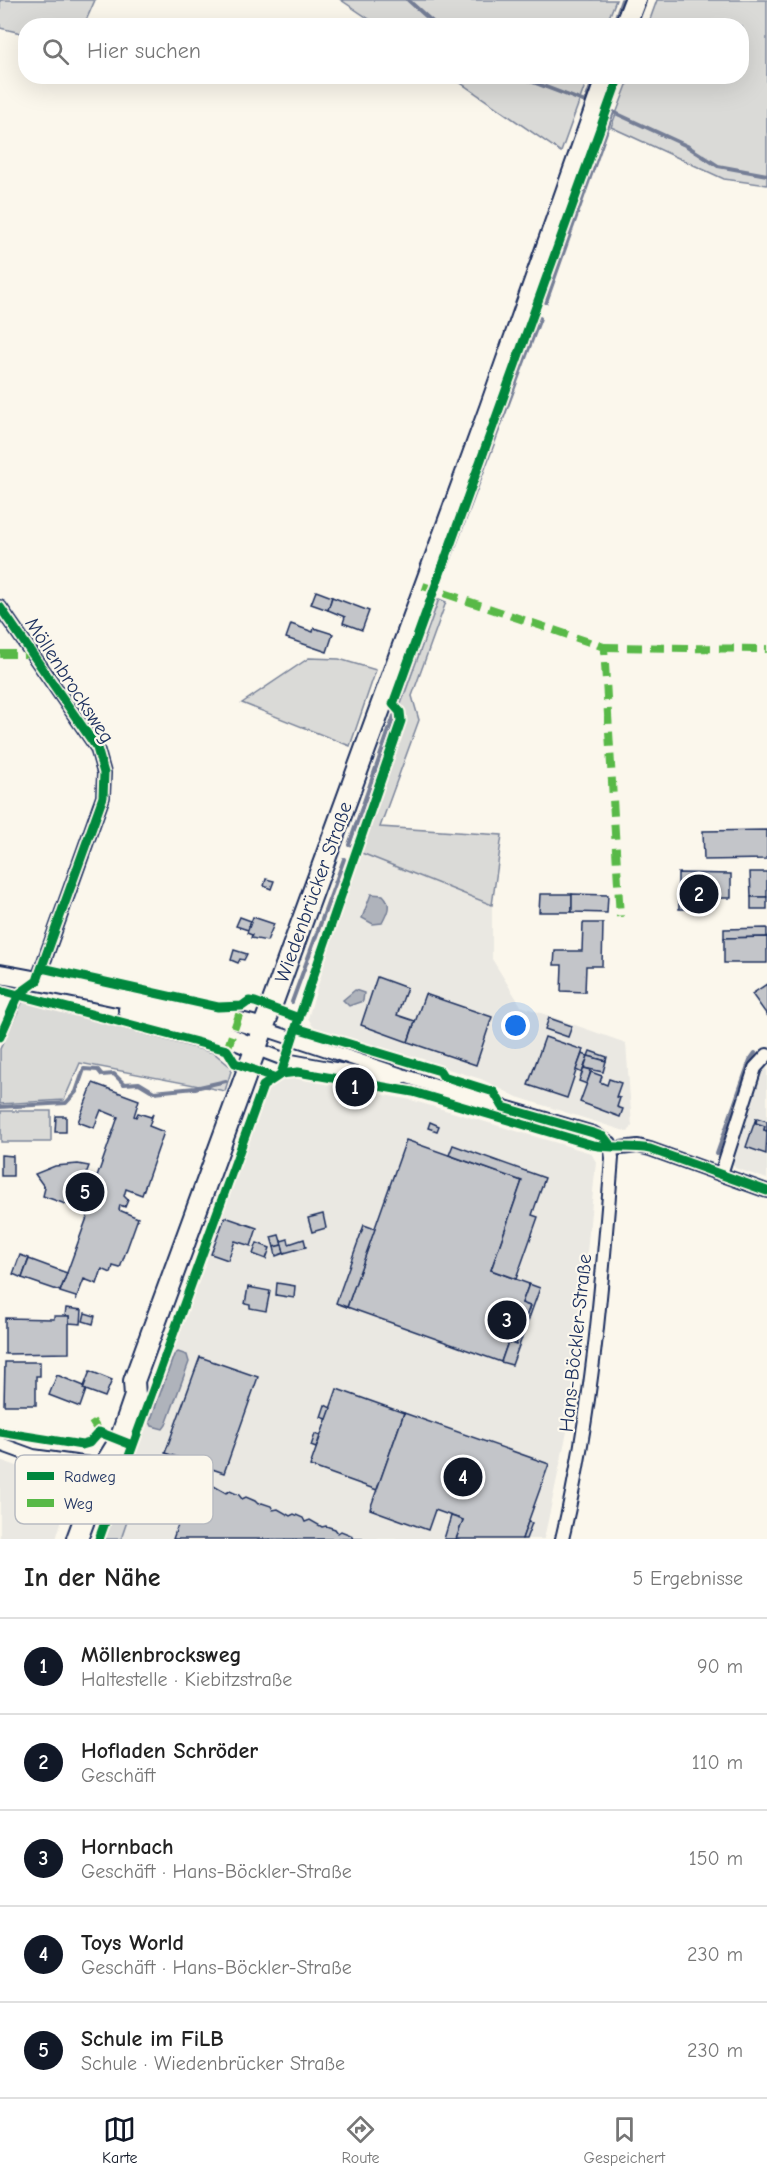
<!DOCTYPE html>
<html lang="de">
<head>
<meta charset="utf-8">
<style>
  body { margin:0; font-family:"Comic Neue",sans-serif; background:#f2f2f2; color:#222 }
  .you { position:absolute; left:516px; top:1026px; width:21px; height:21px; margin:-15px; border:4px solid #fff; border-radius:50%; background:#1a73e8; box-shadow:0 0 0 9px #1a73e833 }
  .badge { display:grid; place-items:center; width:39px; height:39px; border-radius:50%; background:#111827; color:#fff; font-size:20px; font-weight:700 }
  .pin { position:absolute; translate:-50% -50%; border:3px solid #fff; box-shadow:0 2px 6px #0006 }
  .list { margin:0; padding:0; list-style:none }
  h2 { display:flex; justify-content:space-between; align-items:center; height:78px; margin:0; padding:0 24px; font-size:26px }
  h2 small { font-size:20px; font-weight:400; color:#767676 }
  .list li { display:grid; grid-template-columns:39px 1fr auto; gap:18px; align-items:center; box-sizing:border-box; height:96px; padding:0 24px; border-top:2px solid #e0e0e0 }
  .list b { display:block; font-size:22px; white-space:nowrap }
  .list p { margin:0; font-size:20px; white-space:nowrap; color:#767676 }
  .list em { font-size:20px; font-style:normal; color:#767676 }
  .icon { flex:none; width:33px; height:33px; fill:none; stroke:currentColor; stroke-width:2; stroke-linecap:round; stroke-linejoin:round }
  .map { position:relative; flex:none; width:767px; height:1539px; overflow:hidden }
  .search { position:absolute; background:#fff; box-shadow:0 6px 24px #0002; left:18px; right:18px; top:18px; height:66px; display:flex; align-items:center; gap:15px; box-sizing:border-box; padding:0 21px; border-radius:24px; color:#767676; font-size:22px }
  .sheet { height:558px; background:#fff }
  nav { display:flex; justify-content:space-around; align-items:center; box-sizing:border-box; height:84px; border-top:2px solid #e0e0e0; background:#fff; font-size:16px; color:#767676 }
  nav a { display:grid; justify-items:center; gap:3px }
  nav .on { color:#111827 }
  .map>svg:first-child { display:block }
  .built { fill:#eae8e2 }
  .green { fill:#dadad7; stroke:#7a849a; stroke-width:1.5 }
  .water { fill:#afb3bb; stroke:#747e96; stroke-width:1.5 }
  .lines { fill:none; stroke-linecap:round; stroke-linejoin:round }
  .stream { stroke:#747e96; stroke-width:4 }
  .building { fill:#c3c5c9; stroke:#1b2f5e; stroke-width:1.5 }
  .street-casing { stroke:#1b2f5e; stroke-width:16 }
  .secondary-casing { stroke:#1b2f5e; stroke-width:22 }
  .primary-casing { stroke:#1b2f5e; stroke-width:24 }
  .street { stroke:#fbf7ec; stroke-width:12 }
  .secondary { stroke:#fbf7ec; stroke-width:18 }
  .primary { stroke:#fbf7ec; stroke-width:20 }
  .quiet { stroke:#58b947; stroke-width:8; stroke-dasharray:15 8; stroke-linecap:butt }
  .cycleway-casing { stroke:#fbf7ec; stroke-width:13 }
  .cycleway { stroke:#00873e; stroke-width:9 }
  .labels { text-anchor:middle; stroke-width:4.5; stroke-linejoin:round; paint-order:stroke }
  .street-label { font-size:20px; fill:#1b2f5e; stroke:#fbf7ec }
  .key { fill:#fbf7ec; stroke:#b8bbc1; stroke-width:1.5 }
  .key-label { font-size:16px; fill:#1b2f5e }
</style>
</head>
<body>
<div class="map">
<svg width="767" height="1539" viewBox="0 0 767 1539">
  <rect width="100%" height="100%" fill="#fbf7ec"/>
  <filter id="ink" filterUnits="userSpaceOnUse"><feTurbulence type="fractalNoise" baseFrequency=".0167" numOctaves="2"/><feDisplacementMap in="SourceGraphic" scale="12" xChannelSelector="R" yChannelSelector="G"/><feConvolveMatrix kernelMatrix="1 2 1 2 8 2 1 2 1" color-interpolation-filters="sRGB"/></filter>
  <g filter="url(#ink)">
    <g class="built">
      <polygon points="359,852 492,905 492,959 521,1006 626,1043 632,1126 628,1132 517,1097 481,1079 314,1028 308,1018"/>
      <polygon points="767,1060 767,1179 735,1168 730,1158 759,1070"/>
      <polygon points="287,1077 411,1100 591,1153 596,1162 571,1413 544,1539 121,1539 145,1469 130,1463 133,1451 263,1093 269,1086"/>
      <polygon points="0,1460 45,1476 64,1513 56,1539 0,1539"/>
    </g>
    <g class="green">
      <polygon points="0,0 95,0 84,25 26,26 25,34 0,28"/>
      <polygon points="341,0 616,0 606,25 378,25"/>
      <polygon points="657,0 767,0 767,185 724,179 611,127 630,77 742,76 742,26 648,25"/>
      <polygon points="452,77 588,77 561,152"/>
      <polygon points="439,599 446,602 412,696 419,720 380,827 502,835 492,905 359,852 406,720 401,704"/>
      <polygon points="309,658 339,659 376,670 350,746 242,703"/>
      <polygon points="23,1001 214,1053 232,1068 225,1091 80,1063 64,1100 0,1104 0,1049"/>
      <rect x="1" y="1111" width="50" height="31"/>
      <polygon points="130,1463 145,1469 121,1539 102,1539"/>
    </g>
    <g class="water">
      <path d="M 371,894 L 383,895 C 392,904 388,912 382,923 L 373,924 L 362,918 Z"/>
      <polygon points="355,990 364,993 363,1001 349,1006 343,1000"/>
      <polygon points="178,1352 187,1355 189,1362 166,1425 163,1429 152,1426 150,1422 174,1355"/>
    </g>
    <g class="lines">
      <g class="stream">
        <polyline points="408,0 437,26"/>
        <polyline points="613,26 622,0"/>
        <polyline points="517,76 588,103"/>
        <polyline points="585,103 595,76"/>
        <polyline points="611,111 687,146 718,166 767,175"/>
        <polyline points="546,302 613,112"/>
        <polyline points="447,567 540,318"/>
        <polyline points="428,620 436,599"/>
        <polyline points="399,702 423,633"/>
        <polyline points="349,845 394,716"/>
        <polyline points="292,1002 344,859"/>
        <polyline points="0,1107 66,1103 76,1092 84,1069 98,1070 102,1075 114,1074 124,1084 139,1083 154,1092 195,1088 226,1081"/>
        <polyline points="717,1154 750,1060 755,1053"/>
      </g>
    </g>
    <g class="building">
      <polygon points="316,591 332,597 328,610 311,604"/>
      <polygon points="332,597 369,611 362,630 343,623 345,617 328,610"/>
      <polygon points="291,624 313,632 314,628 333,634 327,652 286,638"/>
      <polygon points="767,830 767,859 704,860 703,831"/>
      <polygon points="750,872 767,872 767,897 751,897"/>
      <polygon points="678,873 731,874 731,898 703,898 703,905 694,905 694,899 678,899"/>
      <polygon points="266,879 274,881 271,889 264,886"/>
      <polygon points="540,894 572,894 572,912 539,912"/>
      <polygon points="572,894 608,895 607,913 572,912"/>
      <rect x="751" y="897" width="16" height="12"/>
      <rect x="679" y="899" width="10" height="10"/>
      <polygon points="240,917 251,921 248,930 236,926"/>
      <polygon points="253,917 274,924 267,941 251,938 252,935 247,933"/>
      <polygon points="583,923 603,923 602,966 586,966 585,992 561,991 562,965 554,965 555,951 582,951"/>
      <polygon points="767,928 767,937 724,938 724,929"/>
      <polygon points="767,937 767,963 724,963 724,938"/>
      <polygon points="234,950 247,954 244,960 240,959 238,963 231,960"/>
      <polygon points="377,977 407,988 397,1015 415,1021 408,1042 361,1025"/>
      <polygon points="767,984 767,1015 752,994"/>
      <polygon points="425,994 492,1017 476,1065 408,1042"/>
      <polygon points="549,1018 572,1026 568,1037 545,1029"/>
      <polygon points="545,1037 583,1050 567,1098 528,1085"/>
      <polygon points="590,1051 607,1057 606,1061 588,1056"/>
      <polygon points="582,1054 588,1056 582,1073 576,1070"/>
      <polygon points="588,1056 606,1061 603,1072 584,1068"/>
      <polygon points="584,1068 591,1070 587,1084 579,1081"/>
      <polygon points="591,1072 602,1076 600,1082 607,1085 609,1079 621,1083 616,1097 620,1098 617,1107 623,1109 620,1117 580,1102"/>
      <polygon points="93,1083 139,1100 134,1116 136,1117 138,1113 151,1117 153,1114 149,1126 164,1132 142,1195 126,1189 124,1196 128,1200 125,1207 120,1205 119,1210 138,1218 120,1268 113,1266 111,1273 102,1269 97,1284 84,1279 76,1300 76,1297 60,1292 93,1201 89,1199 89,1202 79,1195 74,1207 43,1196 45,1188 35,1174 55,1166 78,1164 89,1166 86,1174 97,1177 118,1117 101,1110 94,1128 78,1122"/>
      <polygon points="56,1116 66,1116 66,1132 55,1132"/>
      <polygon points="756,1118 756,1123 765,1126 764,1130 767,1131 766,1154 746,1147"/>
      <polygon points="757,1118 767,1121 767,1131 764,1130 765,1126 756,1123"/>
      <polygon points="430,1122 439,1126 437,1131 428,1128"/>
      <polygon points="406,1140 522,1181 491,1270 529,1284 522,1303 530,1306 516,1345 508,1342 501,1362 347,1307"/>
      <polygon points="453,1145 545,1178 532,1215 538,1217 516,1279 491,1270 522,1181 449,1155"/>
      <polygon points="1,1155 13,1156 13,1176 1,1176"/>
      <polygon points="81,1197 90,1200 87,1208 78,1205"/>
      <polygon points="323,1214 326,1228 312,1232 308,1218"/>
      <polygon points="225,1217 257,1228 251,1246 235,1241 228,1260 211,1254"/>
      <polygon points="364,1225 375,1229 347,1307 336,1303"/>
      <polygon points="279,1235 282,1245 274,1247 271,1237"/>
      <polygon points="288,1239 289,1244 304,1239 306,1247 284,1253 281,1241"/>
      <polygon points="257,1243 270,1248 266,1259 253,1254"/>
      <polygon points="282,1245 284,1253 276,1256 274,1247"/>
      <polygon points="20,1255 29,1258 22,1278 13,1274"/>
      <polygon points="29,1259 67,1273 60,1291 22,1278"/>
      <polygon points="277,1283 295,1286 294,1298 276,1295"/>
      <polygon points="529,1284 540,1288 512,1365 501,1362 508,1342 516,1345 530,1306 522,1303"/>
      <polygon points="248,1287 270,1291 266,1311 250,1308 250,1305 245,1304"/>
      <polygon points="66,1308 82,1310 81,1324 69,1323 69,1316 65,1316"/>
      <polygon points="85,1313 95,1316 93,1324 83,1321"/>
      <polygon points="54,1316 69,1316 69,1353 5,1354 5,1318 54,1319"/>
      <polygon points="200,1357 258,1377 224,1473 165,1453"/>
      <polygon points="5,1362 40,1362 40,1376 36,1376 36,1405 4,1405"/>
      <polygon points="90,1371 112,1380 105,1397 83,1389"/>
      <polygon points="57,1375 84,1386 83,1389 86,1390 80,1407 49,1395"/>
      <polygon points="337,1389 404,1413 377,1490 310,1466"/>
      <polygon points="325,1405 331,1408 327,1419 321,1417"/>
      <polygon points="404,1413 549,1464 522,1539 456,1539 463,1520 435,1510 428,1530 370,1509"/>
      <polygon points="315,1434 320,1436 316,1448 311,1446"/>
      <polygon points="166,1469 175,1472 177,1476 182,1474 191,1478 194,1482 198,1480 208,1484 210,1488 214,1486 226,1493 230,1491 239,1495 242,1499 246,1497 255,1501 258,1504 262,1503 271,1506 273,1510 278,1509 290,1516 294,1514 303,1518 305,1522 310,1520 322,1527 326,1526 335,1529 338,1533 341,1531 351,1535 353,1539 363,1539 173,1539 180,1519 164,1513 166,1507 161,1505 159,1511 152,1509 148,1504 160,1471"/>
      <polygon points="451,1516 463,1520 456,1539 444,1539"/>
      <polygon points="528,1522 532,1523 526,1539 522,1539"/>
    </g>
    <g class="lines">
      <g class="street-casing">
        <g id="street">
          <polyline points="0,607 97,748 104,773 103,797 37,981"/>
          <path d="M 264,1029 L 447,1090 L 593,1133 L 610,1143 L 612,1158 C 602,1286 592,1413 562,1539"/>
          <polyline points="257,1049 286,1060 399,1081"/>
          <polyline points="612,1149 638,1146 650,1149 767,1191"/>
          <polyline points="721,1174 755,1068 767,1055"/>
          <polyline points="0,1444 33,1456 104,1466"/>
          <polyline points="34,1457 62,1479 82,1526"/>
          <polyline points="50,1467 98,1482"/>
        </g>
      </g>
      <g class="secondary-casing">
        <g id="secondary">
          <path d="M 0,974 C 63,985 126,999 188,1012 C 215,1018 239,1019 264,1029"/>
          <polyline points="128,1010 231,1038 257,1049"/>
        </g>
      </g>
      <g class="primary-casing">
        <g id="primary">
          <polyline points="625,26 635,0"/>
          <polyline points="77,1539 104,1466 120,1440 135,1396 134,1381 490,408 607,76"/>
        </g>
      </g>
      <use href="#street" class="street"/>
      <use href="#secondary" class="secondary"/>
      <use href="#primary" class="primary"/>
      <g class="quiet">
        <polyline points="423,586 604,647 620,917"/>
        <polyline points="604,647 767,649"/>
        <polyline points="0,654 25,654 31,650"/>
        <polyline points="227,1050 242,1006"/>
        <polyline points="92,1421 99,1432 104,1435"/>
      </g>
      <g class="cycleway-casing">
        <g id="cycleway">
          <polyline points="0,607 97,748 104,773 103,797 40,972 37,981 19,994 0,1037"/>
          <polyline points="42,968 218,1007 242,1006 249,1001 255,1002 299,1018 281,1074"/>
          <polyline points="0,990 227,1050 235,1063 273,1077"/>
          <polyline points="299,1018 401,721 400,712 393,704 619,76"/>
          <polyline points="296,1028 440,1071 443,1076 494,1092 503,1107 593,1133 604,1137 611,1146"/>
          <polyline points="0,1432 82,1445 89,1443 99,1432 132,1445"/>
          <path d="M 99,1539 L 263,1086 L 281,1074 L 298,1072 L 413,1092 L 593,1145 C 613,1149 631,1145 650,1149 L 767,1191"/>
        </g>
      </g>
      <use href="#cycleway" class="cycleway"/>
    </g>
  </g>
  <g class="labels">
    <g class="street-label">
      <text transform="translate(70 680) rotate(57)" y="7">Möllenbrocksweg</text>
      <text transform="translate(313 892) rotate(-70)" y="7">Wiedenbrücker Straße</text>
      <text transform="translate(575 1343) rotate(-84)" y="7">Hans-Böckler-Straße</text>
    </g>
  </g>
  <rect x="15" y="1455" width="198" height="69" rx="9" class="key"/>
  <rect x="27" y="1472" width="27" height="8" fill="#00873e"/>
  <rect x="27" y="1499" width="27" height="8" fill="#58b947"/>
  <g class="key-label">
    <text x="64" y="1482">Radweg</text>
    <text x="64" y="1509">Weg</text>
  </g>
</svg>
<div class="you"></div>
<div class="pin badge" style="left:355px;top:1087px">1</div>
<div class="pin badge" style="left:699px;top:894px">2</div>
<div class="pin badge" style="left:507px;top:1320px">3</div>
<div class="pin badge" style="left:463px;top:1477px">4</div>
<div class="pin badge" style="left:85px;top:1192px">5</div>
<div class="search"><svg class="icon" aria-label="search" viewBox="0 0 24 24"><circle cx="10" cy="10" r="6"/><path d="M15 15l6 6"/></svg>Hier suchen</div>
</div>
<section class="sheet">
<h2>In der Nähe<small>5 Ergebnisse</small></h2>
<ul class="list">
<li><span class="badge">1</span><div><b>Möllenbrocksweg</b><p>Haltestelle · Kiebitzstraße</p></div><em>90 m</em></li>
<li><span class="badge">2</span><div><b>Hofladen Schröder</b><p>Geschäft</p></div><em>110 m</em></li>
<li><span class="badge">3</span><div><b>Hornbach</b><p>Geschäft · Hans-Böckler-Straße</p></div><em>150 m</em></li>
<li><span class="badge">4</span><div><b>Toys World</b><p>Geschäft · Hans-Böckler-Straße</p></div><em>230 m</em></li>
<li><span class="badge">5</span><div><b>Schule im FiLB</b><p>Schule · Wiedenbrücker Straße</p></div><em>230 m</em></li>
</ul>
</section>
<nav>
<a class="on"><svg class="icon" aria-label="map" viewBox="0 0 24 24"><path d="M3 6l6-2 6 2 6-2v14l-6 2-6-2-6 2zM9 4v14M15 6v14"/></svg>Karte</a>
<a><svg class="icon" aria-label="directions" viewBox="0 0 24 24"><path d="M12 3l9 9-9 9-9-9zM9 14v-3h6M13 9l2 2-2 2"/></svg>Route</a>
<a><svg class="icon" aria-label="saved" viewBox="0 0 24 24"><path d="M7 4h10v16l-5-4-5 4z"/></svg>Gespeichert</a>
</nav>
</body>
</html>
